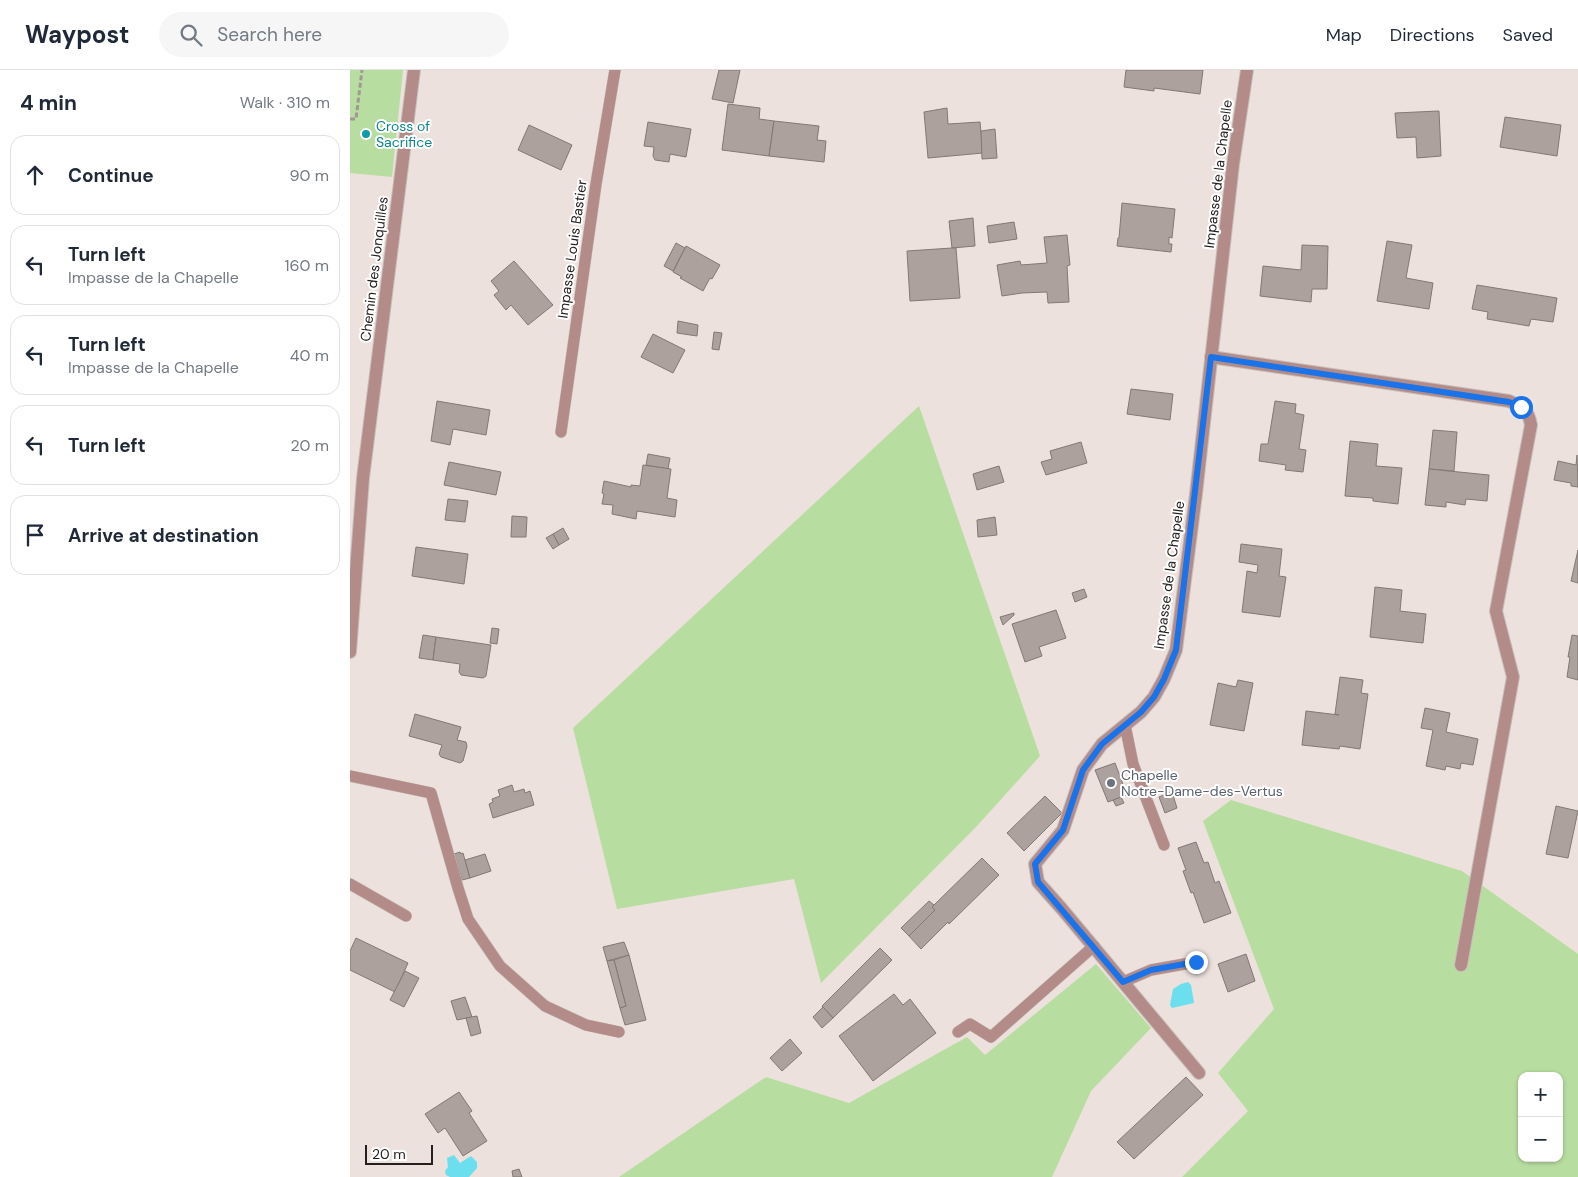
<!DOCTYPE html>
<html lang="en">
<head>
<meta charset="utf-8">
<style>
  body { margin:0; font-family:"DM Sans",sans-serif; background:#f6f6f7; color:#1f2937 }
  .controls { position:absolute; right:15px; bottom:15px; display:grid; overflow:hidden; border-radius:10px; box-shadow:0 1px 4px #0004 }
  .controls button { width:45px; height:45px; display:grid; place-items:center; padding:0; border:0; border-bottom:1px solid #e0e1e3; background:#fff; color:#1f2937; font:25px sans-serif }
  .scale { position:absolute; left:15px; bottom:12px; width:68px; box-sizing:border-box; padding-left:5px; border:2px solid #25201f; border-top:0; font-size:14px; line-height:18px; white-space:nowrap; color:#25201f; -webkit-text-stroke:4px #fff; paint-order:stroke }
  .stop { position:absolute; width:15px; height:15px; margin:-11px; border:4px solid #1a73e8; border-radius:50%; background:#fff }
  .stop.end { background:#1a73e8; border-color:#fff; box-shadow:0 1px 5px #0008 }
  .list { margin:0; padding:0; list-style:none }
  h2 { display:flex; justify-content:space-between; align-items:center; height:65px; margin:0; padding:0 20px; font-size:21px }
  h2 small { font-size:16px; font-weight:400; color:#747a83 }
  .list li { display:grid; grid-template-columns:32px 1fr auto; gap:15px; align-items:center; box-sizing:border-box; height:80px; margin:0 10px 10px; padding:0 10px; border:1px solid #e0e1e3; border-radius:15px }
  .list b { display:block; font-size:19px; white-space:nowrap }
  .list p { margin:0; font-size:16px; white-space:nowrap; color:#747a83 }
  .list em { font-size:16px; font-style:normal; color:#747a83 }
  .icon { flex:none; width:28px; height:28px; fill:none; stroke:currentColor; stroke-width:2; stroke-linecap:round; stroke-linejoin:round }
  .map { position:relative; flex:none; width:1228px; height:1107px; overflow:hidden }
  header { display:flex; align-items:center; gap:30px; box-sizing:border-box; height:70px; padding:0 25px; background:#fff; border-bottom:1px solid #e0e1e3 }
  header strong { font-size:24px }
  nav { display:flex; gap:28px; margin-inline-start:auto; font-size:18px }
  .search { width:350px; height:45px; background:#f6f6f7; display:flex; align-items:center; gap:12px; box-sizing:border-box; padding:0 18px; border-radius:28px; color:#747a83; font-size:19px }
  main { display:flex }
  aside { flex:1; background:#fff }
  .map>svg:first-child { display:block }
  .green { fill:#b8dda0; fill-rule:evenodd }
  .water { fill:#6bdfee }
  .building { fill:#aca19d; stroke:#827874 }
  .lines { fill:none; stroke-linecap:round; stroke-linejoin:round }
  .service-casing { stroke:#c8beba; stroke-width:12 }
  .minor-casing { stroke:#c8beba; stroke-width:14 }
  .path { stroke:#a19895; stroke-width:3; stroke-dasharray:5 2.5; stroke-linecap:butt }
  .service { stroke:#b38c89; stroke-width:11 }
  .minor { stroke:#b38c89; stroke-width:12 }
  .route { stroke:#1a73e8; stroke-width:6 }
  .culture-dot { fill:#0f9aa8; stroke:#fff; stroke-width:2 }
  .worship-dot { fill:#6b7280; stroke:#fff; stroke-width:2 }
  .labels { text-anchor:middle; stroke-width:4; stroke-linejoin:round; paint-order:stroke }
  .culture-label { font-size:14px; fill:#0d838f; stroke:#fff; text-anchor:start }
  .street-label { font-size:14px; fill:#25201f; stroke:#fff }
  .worship-label { font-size:14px; fill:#5b616d; stroke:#fff; text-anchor:start }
</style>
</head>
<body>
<header>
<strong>Waypost</strong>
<div class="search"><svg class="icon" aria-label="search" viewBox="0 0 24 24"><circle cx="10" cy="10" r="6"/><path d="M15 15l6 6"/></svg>Search here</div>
<nav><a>Map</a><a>Directions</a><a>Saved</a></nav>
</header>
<main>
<aside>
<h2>4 min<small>Walk · 310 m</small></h2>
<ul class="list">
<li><svg class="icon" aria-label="ahead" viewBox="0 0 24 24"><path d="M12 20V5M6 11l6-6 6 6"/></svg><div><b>Continue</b></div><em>90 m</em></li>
<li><svg class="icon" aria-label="left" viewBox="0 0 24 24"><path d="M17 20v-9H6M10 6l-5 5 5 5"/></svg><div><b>Turn left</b><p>Impasse de la Chapelle</p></div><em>160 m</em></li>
<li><svg class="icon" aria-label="left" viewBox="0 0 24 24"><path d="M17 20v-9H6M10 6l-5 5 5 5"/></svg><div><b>Turn left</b><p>Impasse de la Chapelle</p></div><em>40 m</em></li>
<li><svg class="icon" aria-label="left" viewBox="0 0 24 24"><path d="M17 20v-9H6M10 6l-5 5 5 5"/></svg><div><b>Turn left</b></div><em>20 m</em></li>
<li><svg class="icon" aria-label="arrive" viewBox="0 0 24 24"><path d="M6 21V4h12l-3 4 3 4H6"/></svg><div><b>Arrive at destination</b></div></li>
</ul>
</aside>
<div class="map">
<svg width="1228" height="1107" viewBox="0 0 1228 1107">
  <rect width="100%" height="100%" fill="#ece1dc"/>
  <g class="green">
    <polygon points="0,0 53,0 42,107 0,103"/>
    <polygon points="569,336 690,686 626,757 471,913 444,809 267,839 223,658"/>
    <path d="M 881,730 L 1112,801 L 1228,884 L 1228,1107 L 832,1107 L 898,1041 L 868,1003 L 924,939 L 853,751 ZM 1172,1006 L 1209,1006 L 1209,1088 L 1172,1088 Z"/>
    <polygon points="746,894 801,958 741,1021 702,1107 269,1107 416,1007 499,1033 617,967 635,985"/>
  </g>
  <g class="water">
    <polygon points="838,912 841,915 844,933 822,938 820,935 823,919 831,914"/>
    <polygon points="104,1085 110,1093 121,1086 127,1092 127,1098 119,1107 100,1107 96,1105 95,1101 98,1097 97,1088"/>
  </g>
  <g class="building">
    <polygon points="369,0 390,0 383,33 362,29"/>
    <polygon points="776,0 853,0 850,24 804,18 804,21 774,17"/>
    <polygon points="378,34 410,38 409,49 424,51 419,86 372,80"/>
    <polygon points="597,38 598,54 630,52 633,83 578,88 574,42"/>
    <polygon points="1089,41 1091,86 1067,88 1066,67 1047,68 1045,43"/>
    <polygon points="1155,47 1211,55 1207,86 1150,77"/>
    <polygon points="424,51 469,56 467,70 476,71 474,92 419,86"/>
    <polygon points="298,52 341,59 336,87 320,84 319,92 305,90 303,86 304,77 294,76"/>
    <polygon points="179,55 222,75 211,100 168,80"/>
    <polygon points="645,59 647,88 632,89 631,61"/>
    <polygon points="772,133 825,139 822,168 819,167 819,174 822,174 821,182 767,176 768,168 769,168"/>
    <polygon points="623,148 625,176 602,178 599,151"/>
    <polygon points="664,152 667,169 639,173 637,156"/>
    <polygon points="717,165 720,195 717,196 719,232 698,233 697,222 672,223 652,226 647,195 670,191 671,195 697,193 694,167"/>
    <polygon points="1037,171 1062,175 1056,208 1083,213 1079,239 1027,231"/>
    <polygon points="326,173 335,178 323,201 314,196"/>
    <polygon points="952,175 978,176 977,219 962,219 961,232 910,226 913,196 951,200"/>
    <polygon points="336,176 370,195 362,209 360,208 353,221 330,208 332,207 323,202"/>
    <polygon points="602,178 606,178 610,228 560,231 557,181"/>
    <polygon points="164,191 203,235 178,255 161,235 156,240 144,225 149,221 141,211"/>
    <polygon points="1127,215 1207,228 1203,252 1181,249 1179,256 1137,249 1138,242 1122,239"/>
    <polygon points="328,251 348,255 347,266 327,263"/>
    <polygon points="364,262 372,263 369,280 362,279"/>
    <polygon points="303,264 335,280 323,303 291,287"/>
    <polygon points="781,319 823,324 820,350 777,344"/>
    <polygon points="87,331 140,340 136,365 103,359 100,375 81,371"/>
    <polygon points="925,331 946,334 945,343 954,345 949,379 956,380 953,402 935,400 936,395 909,391 911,374 918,374"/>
    <polygon points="1083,360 1107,362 1104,401 1079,399"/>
    <polygon points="1000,371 1028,374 1026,396 1052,398 1048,434 1023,431 1023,428 995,426"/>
    <polygon points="731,372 737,393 696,405 691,392 702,389 700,381"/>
    <polygon points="298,384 320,388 318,399 296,395"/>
    <polygon points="1227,385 1228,417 1221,416 1221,413 1204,410 1208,391 1226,395"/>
    <polygon points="99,392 151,402 146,425 94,415"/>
    <polygon points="293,395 321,399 317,428 327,430 325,447 287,441 286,449 262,444 263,435 252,434 254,424 252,423 254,411 281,417 281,415 290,416"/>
    <polygon points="649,396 654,412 627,420 623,404"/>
    <polygon points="1079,399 1139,405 1137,431 1116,429 1115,435 1096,432 1096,437 1075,435"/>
    <polygon points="98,429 118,431 115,452 95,450"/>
    <polygon points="162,446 177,447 176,467 161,467"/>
    <polygon points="645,447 647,465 628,467 627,450"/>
    <polygon points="213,458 219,469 209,475 203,464"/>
    <polygon points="203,464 209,475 203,479 196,468"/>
    <polygon points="891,474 932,479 929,506 936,507 930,547 892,542 897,501 907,503 908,495 889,492"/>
    <polygon points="66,477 118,484 114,514 62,506"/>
    <polygon points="1228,480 1228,513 1221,511"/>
    <polygon points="1025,517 1052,520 1050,541 1076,544 1073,573 1020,567"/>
    <polygon points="734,519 737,527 725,532 722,523"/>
    <polygon points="706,540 716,568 689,577 692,586 675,592 662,554"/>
    <polygon points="664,543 664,545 653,555 650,547"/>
    <polygon points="142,558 149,559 147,574 140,573"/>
    <polygon points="73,565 86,567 83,590 69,588"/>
    <polygon points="1222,565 1228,566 1228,610 1217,607 1220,587 1218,587"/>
    <polygon points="86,567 141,575 136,606 133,608 111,605 109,602 110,594 83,590"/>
    <polygon points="990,607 1013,610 1011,623 1018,624 1010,679 990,676 989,679 952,675 956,641 989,645 985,644"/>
    <polygon points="888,610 903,613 894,661 860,655 868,613 886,617"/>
    <polygon points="1075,638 1100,643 1096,662 1128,669 1123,695 1111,693 1110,699 1096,696 1095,700 1076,696 1083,660 1071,658"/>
    <polygon points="65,644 111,657 107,670 116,672 117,676 113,691 110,693 91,687 89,684 92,675 59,666"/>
    <polygon points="765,693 777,725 758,732 745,700"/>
    <polygon points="162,715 164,722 174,719 175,723 180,721 184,735 143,748 139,734 143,732 142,729 150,726 148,720"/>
    <polygon points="822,722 827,738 815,743 809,727"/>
    <polygon points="695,726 712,743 674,781 657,763"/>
    <polygon points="771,727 774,733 766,736 763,730"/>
    <polygon points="1206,736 1228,741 1218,788 1196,784"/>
    <polygon points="846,772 854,793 858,792 865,813 869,811 881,843 854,853 843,822 841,823 833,801 836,800 828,778"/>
    <polygon points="110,782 111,784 113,783 120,808 112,810 104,784"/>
    <polygon points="135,784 141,801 120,808 115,790"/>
    <polygon points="632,788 649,805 599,854 598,852 571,879 559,866 585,840 582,837"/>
    <polygon points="579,831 584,835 582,837 585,840 559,866 551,858"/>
    <polygon points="6,868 58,893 45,922 0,900 0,881"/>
    <polygon points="274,872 279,885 257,891 253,877"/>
    <polygon points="530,878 542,890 483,948 472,936"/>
    <polygon points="896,884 905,911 878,922 868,894"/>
    <polygon points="279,885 296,950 275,955 270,938 276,936 264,890"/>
    <polygon points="264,890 276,936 270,938 257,891"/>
    <polygon points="55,901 69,908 54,937 40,930"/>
    <polygon points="544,924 553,935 560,929 586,963 523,1011 489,966"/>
    <polygon points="115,927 122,947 107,950 101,931"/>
    <polygon points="473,937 483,948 472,958 463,947"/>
    <polygon points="127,946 131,963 121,966 116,948"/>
    <polygon points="440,969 452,983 432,1001 420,988"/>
    <polygon points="836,1007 853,1025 784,1089 767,1072"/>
    <polygon points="109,1022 122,1041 119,1043 137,1071 113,1086 95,1058 88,1063 75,1044"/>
    <polygon points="169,1099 172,1107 163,1107 162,1101"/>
  </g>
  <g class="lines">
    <g class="service-casing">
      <g id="service">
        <polyline points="211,362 246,114 265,0"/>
        <polyline points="775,655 783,694 814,775"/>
        <polyline points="0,706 81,723 108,818 118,849 150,896 195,936 236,955 269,962"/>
        <polyline points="0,814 56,846"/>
        <polyline points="773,912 801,900 846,892"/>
        <polyline points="608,962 620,954 641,967 744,876"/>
      </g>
    </g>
    <g class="minor-casing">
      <g id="minor">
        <path d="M 861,287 L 1159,331 C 1174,338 1178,339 1181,355 L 1146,541 L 1163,607 L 1111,895"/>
        <polyline points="0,582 13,408 64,0"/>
        <polyline points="849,1003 712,839 688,812 685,794 713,760 733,700 752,674 791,642 804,627 814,609 826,580 846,424 883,94 897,0"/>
      </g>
    </g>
    <polyline class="path" points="0,49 6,49 12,0"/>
    <use href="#service" class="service"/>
    <use href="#minor" class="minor"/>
  </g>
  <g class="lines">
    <polyline class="route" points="846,892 801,900 773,912 688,812 685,794 713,760 733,700 752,674 791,642 804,627 814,609 826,580 861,287 1159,332 1171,337"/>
  </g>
  <circle class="culture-dot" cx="16" cy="64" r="5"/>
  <circle class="worship-dot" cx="761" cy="713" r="5"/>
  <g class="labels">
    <g class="culture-label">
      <text x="26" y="61">Cross of<tspan x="26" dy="16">Sacrifice</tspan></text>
    </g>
    <g class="street-label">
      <text transform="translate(868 104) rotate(-83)" y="5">Impasse de la Chapelle</text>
      <text transform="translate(222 179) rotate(-82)" y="5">Impasse Louis Bastier</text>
      <text transform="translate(24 199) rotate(-83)" y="5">Chemin des Jonquilles</text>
      <text transform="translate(819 505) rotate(-82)" y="5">Impasse de la Chapelle</text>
    </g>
    <g class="worship-label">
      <text x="771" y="710">Chapelle<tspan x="771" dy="16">Notre-Dame-des-Vertus</tspan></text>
    </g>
  </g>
</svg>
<div class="controls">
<button>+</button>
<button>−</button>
</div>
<div class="scale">20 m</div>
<div class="stop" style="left:1171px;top:337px"></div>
<div class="stop end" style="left:846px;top:892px"></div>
</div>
</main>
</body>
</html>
